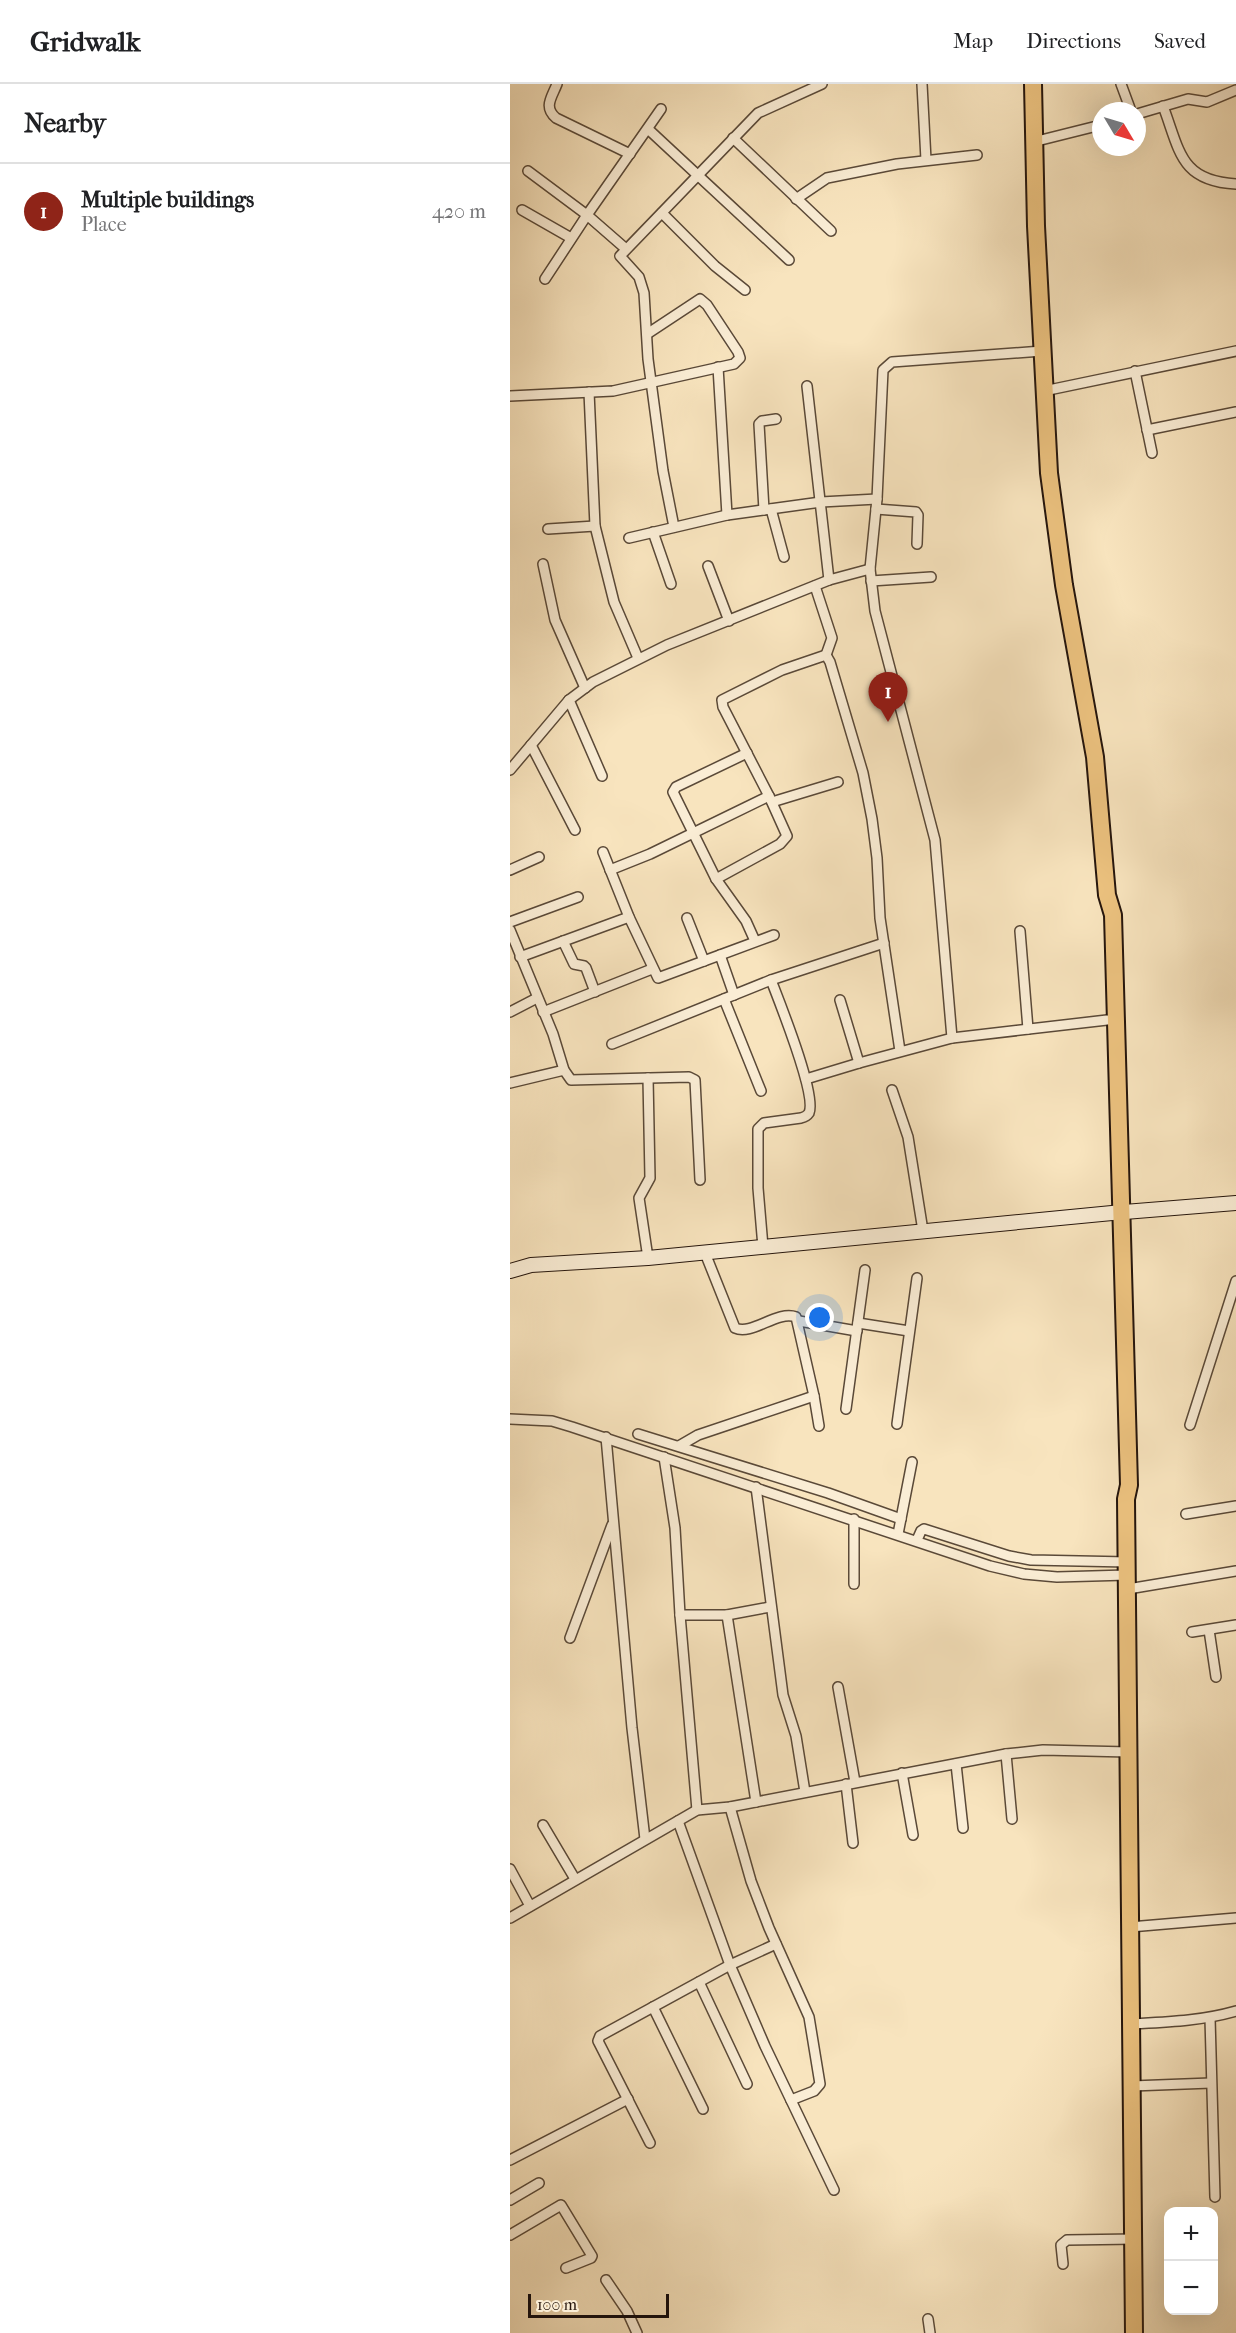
<!DOCTYPE html>
<html lang="en">
<head>
<meta charset="utf-8">
<style>
  body { margin:0; font-family:"IM FELL French Canon",serif; background:#f6f6f6; color:#202124 }
  .controls { position:absolute; right:18px; bottom:18px; display:grid; overflow:hidden; border-radius:12px; box-shadow:0 6px 24px #0002 }
  .controls button { width:54px; height:54px; display:grid; place-items:center; padding:0; border:0; border-bottom:2px solid #e0e0e0; background:#fff; color:#202124; font:30px sans-serif }
  .compass { position:absolute; left:582px; top:18px; width:54px; height:54px; border-radius:50%; background:#fff; box-shadow:0 6px 24px #0002; rotate:128deg }
  .scale { position:absolute; left:18px; bottom:15px; width:141px; box-sizing:border-box; padding-left:6px; border:3px solid #25150c; border-top:0; font-size:16px; line-height:21px; white-space:nowrap; color:#25150c; -webkit-text-stroke:4px #faedd5; paint-order:stroke }
  .you { position:absolute; left:310px; top:1234px; width:21px; height:21px; margin:-15px; border:4px solid #fff; border-radius:50%; background:#1a73e8; box-shadow:0 0 0 9px #1a73e833 }
  .badge { display:grid; place-items:center; width:39px; height:39px; border-radius:50%; background:#8f2418; color:#fff; font-size:20px; font-weight:700 }
  .pin { position:absolute; translate:-50% -50px; filter:drop-shadow(0 2px 3px #0008) }
  .pin::after { content:''; position:absolute; top:32px; width:21px; height:18px; background:inherit; clip-path:polygon(0 0,100% 0,50% 100%) }
  .list { margin:0; padding:0; list-style:none }
  h2 { display:flex; justify-content:space-between; align-items:center; height:78px; margin:0; padding:0 24px; font-size:26px }
  h2 small { font-size:20px; font-weight:400; color:#757577 }
  .list li { display:grid; grid-template-columns:39px 1fr auto; gap:18px; align-items:center; box-sizing:border-box; height:96px; padding:0 24px; border-top:2px solid #e0e0e0 }
  .list b { display:block; font-size:22px; white-space:nowrap }
  .list p { margin:0; font-size:20px; white-space:nowrap; color:#757577 }
  .list em { font-size:20px; font-style:normal; color:#757577 }
  .map { position:relative; flex:none; width:726px; height:2249px; overflow:hidden }
  header { display:flex; align-items:center; gap:36px; box-sizing:border-box; height:84px; padding:0 30px; background:#fff; border-bottom:2px solid #e0e0e0 }
  header strong { font-size:28px }
  nav { display:flex; gap:33px; margin-inline-start:auto; font-size:21px }
  main { display:flex }
  aside { flex:1; background:#fff }
  .map>svg:first-child { display:block }
  .lines { fill:none; stroke-linecap:round; stroke-linejoin:round }
  .street-casing { stroke:#5a4938; stroke-width:12 }
  .secondary-casing { stroke:#25150c; stroke-width:16 }
  .highway-casing { stroke:#25150c; stroke-width:20 }
  .street { stroke:#faedd5; stroke-width:9 }
  .secondary { stroke:#faedd5; stroke-width:14 }
  .highway { stroke:#ecc27f; stroke-width:16 }
</style>
</head>
<body>
<header>
<strong>Gridwalk</strong>
<nav><a>Map</a><a>Directions</a><a>Saved</a></nav>
</header>
<main>
<aside>
<h2>Nearby<small></small></h2>
<ul class="list">
<li><span class="badge">1</span><div><b>Multiple buildings</b><p>Place</p></div><em>420 m</em></li>
</ul>
</aside>
<div class="map">
<svg width="726" height="2249" viewBox="0 0 726 2249">
  <rect width="100%" height="100%" fill="#f8e4be"/>
  <filter id="stains"><feTurbulence type="fractalNoise" baseFrequency=".00333" numOctaves="4"/><feColorMatrix values="0 0 0 0 .2 0 0 0 0 .09 0 0 0 0 .02 0 0 0 .5 -.17"/></filter>
  <radialGradient id="worn" r=".72"><stop offset=".6" stop-color="#630" stop-opacity="0"/><stop offset="1" stop-color="#630" stop-opacity=".3"/></radialGradient>
  <g class="lines">
    <g class="street-casing">
      <g id="street">
        <path d="M 47,0 C 42,13 33,23 46,34 L 120,70"/>
        <polyline points="412,0 416,76"/>
        <polyline points="611,0 621,27"/>
        <path d="M 653,22 C 670,67 670,97 726,100"/>
        <polyline points="627,30 678,15 697,18 726,6"/>
        <polyline points="138,45 279,176"/>
        <polyline points="223,54 321,147"/>
        <polyline points="523,58 591,41"/>
        <polyline points="18,87 77,131 116,165"/>
        <polyline points="286,115 317,94 387,80 467,71"/>
        <polyline points="12,126 61,154"/>
        <polyline points="152,129 205,182 235,206"/>
        <polyline points="35,195 77,131 151,25"/>
        <polyline points="208,283 217,431"/>
        <polyline points="625,287 642,369"/>
        <polyline points="297,302 319,496"/>
        <polyline points="534,307 726,267"/>
        <polyline points="79,308 85,442 104,518 128,574"/>
        <polyline points="0,312 103,307 224,280 230,274 228,268 197,221 190,215 137,250"/>
        <polyline points="637,346 726,328"/>
        <polyline points="261,425 274,473"/>
        <polyline points="366,425 406,428 408,431 407,460"/>
        <polyline points="254,426 249,340 252,337 266,335"/>
        <polyline points="164,443 153,387 138,275 134,209 129,193 110,172 248,29 312,0"/>
        <polyline points="38,445 85,442"/>
        <polyline points="143,448 161,500"/>
        <polyline points="119,454 217,431 311,418 367,415"/>
        <polyline points="33,480 45,536 75,604"/>
        <polyline points="198,482 219,537"/>
        <polyline points="361,497 421,493"/>
        <polyline points="305,502 322,554 316,571"/>
        <polyline points="59,616 92,692"/>
        <polyline points="21,661 65,746"/>
        <polyline points="237,669 166,703 163,708 206,795 236,837 245,857"/>
        <polyline points="0,686 59,616 83,598 157,561 319,496 360,485"/>
        <polyline points="262,718 328,698"/>
        <polyline points="93,768 119,833 148,894 264,851"/>
        <polyline points="0,786 29,773"/>
        <polyline points="100,786 140,770 259,712"/>
        <polyline points="206,795 270,760 277,752 259,712 213,623 212,616 272,586 316,571 320,578 353,689 362,735 367,774 370,834 390,967"/>
        <polyline points="177,834 194,877"/>
        <polyline points="0,838 68,813"/>
        <polyline points="0,846 43,950 54,986 61,996 179,993 185,996 190,1096"/>
        <polyline points="510,847 518,945"/>
        <polyline points="53,857 64,880 74,882 76,884 85,908"/>
        <polyline points="210,871 224,911"/>
        <polyline points="10,873 119,833"/>
        <polyline points="214,915 251,1007"/>
        <polyline points="330,916 349,979"/>
        <polyline points="0,928 27,914"/>
        <polyline points="33,928 142,885"/>
        <polyline points="442,954 597,936"/>
        <polyline points="102,960 261,896 374,859"/>
        <polyline points="296,995 349,979 442,954 425,756 365,527 360,485 367,415 373,286 382,278 532,267"/>
        <polyline points="0,999 54,986"/>
        <polyline points="382,1006 398,1053 413,1147"/>
        <path d="M 253,1163 L 248,1104 L 248,1045 L 254,1039 L 291,1034 C 295,1033 297,1032 299,1029 C 307,1011 269,917 261,896"/>
        <path d="M 195,1169 L 225,1244 C 242,1252 267,1226 286,1233 L 304,1312 L 309,1342"/>
        <polyline points="138,1174 129,1114 140,1094 138,994"/>
        <polyline points="289,1237 347,1247"/>
        <polyline points="348,1239 399,1247"/>
        <polyline points="336,1325 355,1186"/>
        <polyline points="0,1335 42,1337 62,1343 480,1482 514,1490 547,1493 617,1491"/>
        <polyline points="387,1340 407,1194"/>
        <polyline points="680,1341 726,1197"/>
        <polyline points="128,1350 318,1409 391,1435"/>
        <polyline points="96,1353 122,1644 135,1755"/>
        <polyline points="169,1362 188,1351 304,1312"/>
        <polyline points="154,1373 165,1444 170,1531 187,1726"/>
        <polyline points="246,1403 273,1611 286,1652 295,1708"/>
        <polyline points="676,1430 726,1422"/>
        <polyline points="344,1435 344,1500"/>
        <polyline points="388,1450 402,1378"/>
        <polyline points="407,1456 411,1447 414,1445 499,1472 521,1476 618,1478"/>
        <polyline points="618,1505 726,1487"/>
        <polyline points="170,1531 217,1531 260,1523"/>
        <polyline points="217,1531 246,1718"/>
        <polyline points="699,1546 706,1593"/>
        <polyline points="682,1548 726,1541"/>
        <polyline points="60,1554 102,1441"/>
        <polyline points="328,1603 345,1698"/>
        <polyline points="496,1670 502,1735"/>
        <polyline points="446,1680 453,1744"/>
        <polyline points="392,1689 403,1751"/>
        <polyline points="336,1700 343,1759"/>
        <polyline points="220,1723 241,1797 259,1844 299,1933 310,2000 304,2007 281,2016"/>
        <polyline points="168,1737 220,1881 255,1962 324,2106"/>
        <polyline points="33,1741 65,1795"/>
        <polyline points="0,1785 20,1822"/>
        <polyline points="0,1834 187,1726 220,1723 496,1670 533,1666 619,1668"/>
        <polyline points="620,1843 726,1834"/>
        <polyline points="189,1898 237,2000"/>
        <polyline points="143,1923 193,2025"/>
        <polyline points="700,1934 705,2113"/>
        <path d="M 621,1940 C 657,1938 691,1937 726,1927"/>
        <polyline points="622,2002 701,1999"/>
        <polyline points="140,2059 88,1957 90,1952 220,1881 266,1860"/>
        <polyline points="0,2076 118,2015"/>
        <polyline points="0,2116 29,2099"/>
        <polyline points="0,2151 51,2121 82,2172 81,2174 56,2184"/>
        <polyline points="553,2180 551,2161 557,2156 625,2155"/>
        <polyline points="96,2196 117,2227 127,2249"/>
        <polyline points="418,2235 420,2249"/>
      </g>
    </g>
    <g class="secondary-casing">
      <polyline id="secondary" points="0,1187 21,1181 138,1174 602,1129 726,1119"/>
    </g>
    <g class="highway-casing">
      <polyline id="highway" points="523,0 526,142 539,389 554,501 585,673 597,811 603,831 619,1401 616,1415 624,2249"/>
    </g>
    <use href="#street" class="street"/>
    <use href="#secondary" class="secondary"/>
    <use href="#highway" class="highway"/>
  </g>
  <rect width="100%" height="100%" filter="url(#stains)"/>
  <rect width="100%" height="100%" fill="url(#worn)"/>
</svg>
<div class="controls">
<button>+</button>
<button>−</button>
</div>
<svg class="compass" viewBox="-18 -18 36 36"><path d="M0-13l5 13h-10z" fill="#e53935"/><path d="M0 13l5-13h-10z" fill="#757577"/></svg>
<div class="scale">100 m</div>
<div class="you"></div>
<div class="pin badge" style="left:378px;top:638px">1</div>
</div>
</main>
</body>
</html>
